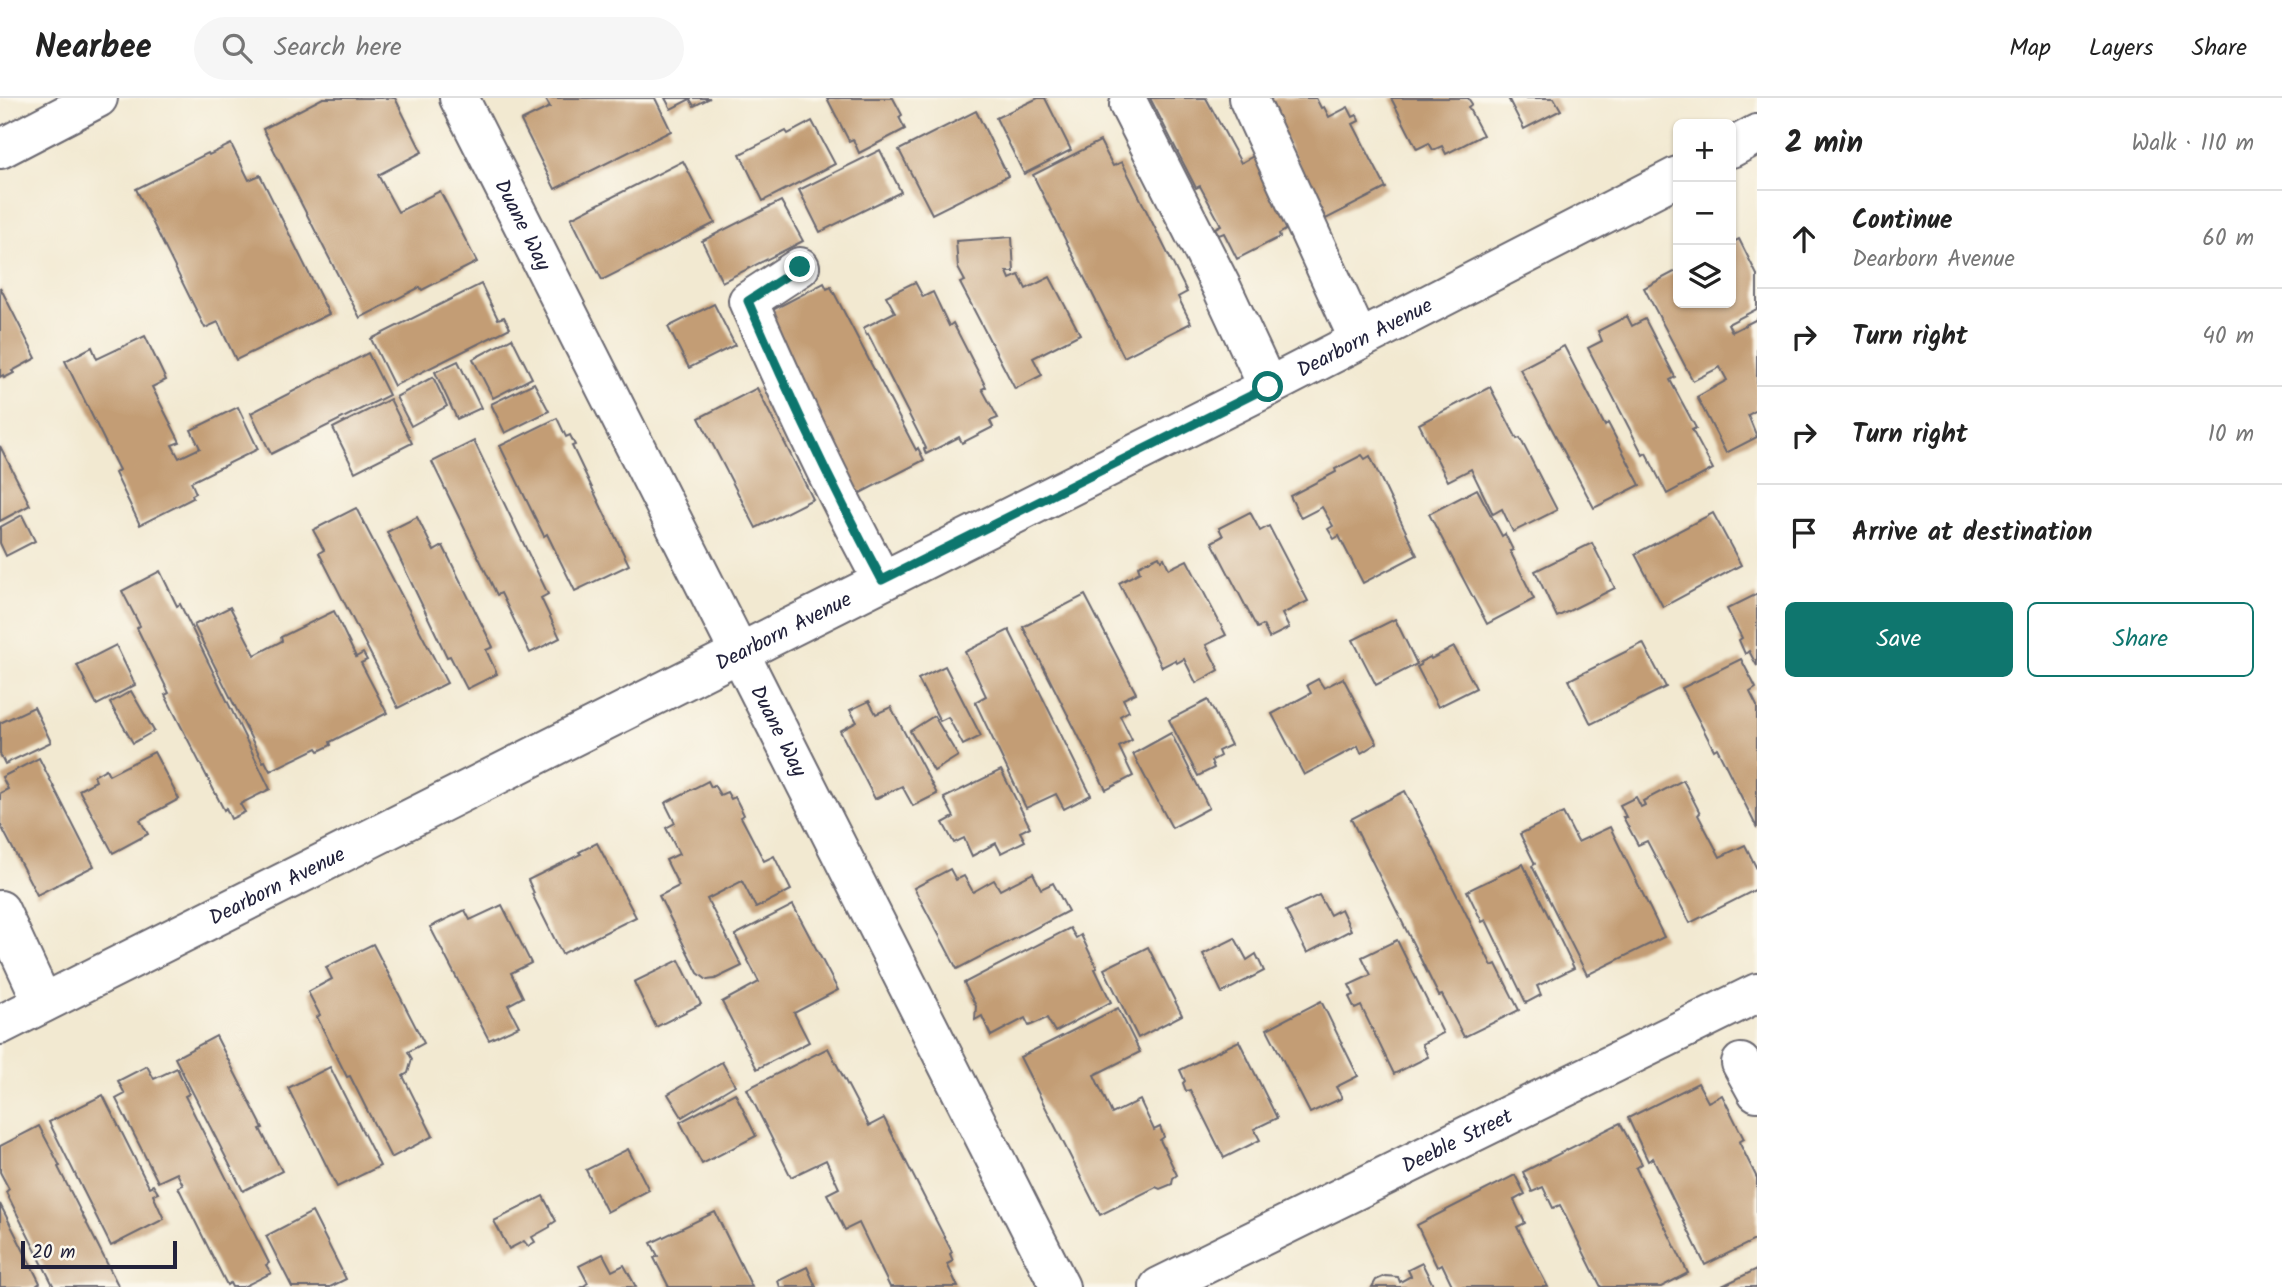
<!DOCTYPE html>
<html lang="en">
<head>
<meta charset="utf-8">
<style>
  body { margin:0; font-family:Kalam,sans-serif; background:#f6f6f6; color:#222 }
  .controls { position:absolute; right:21px; top:21px; display:grid; overflow:hidden; border-radius:10px; box-shadow:0 2px 5px #0004 }
  .controls button { width:63px; height:63px; display:grid; place-items:center; padding:0; border:0; border-bottom:2px solid #e0e0e0; background:#fff; color:#222; font:35px sans-serif }
  .scale { position:absolute; left:21px; bottom:18px; width:156px; box-sizing:border-box; padding-left:7px; border:4px solid #22223b; border-top:0; font-size:19px; line-height:24px; white-space:nowrap; color:#22223b; -webkit-text-stroke:5px #fbf7ec; paint-order:stroke }
  .stop { position:absolute; width:21px; height:21px; margin:-16px; border:5px solid #0f766e; border-radius:50%; background:#fff }
  .stop.end { background:#0f766e; border-color:#fff; box-shadow:0 2px 7px #0008 }
  .list { margin:0; padding:0; list-style:none }
  h2 { display:flex; justify-content:space-between; align-items:center; height:91px; margin:0; padding:0 28px; font-size:30px }
  h2 small { font-size:23px; font-weight:400; color:#767676 }
  .list li { display:grid; grid-template-columns:46px 1fr auto; gap:21px; align-items:center; box-sizing:border-box; height:98px; padding:0 28px; border-top:2px solid #e0e0e0 }
  .list b { display:block; font-size:26px; white-space:nowrap }
  .list p { margin:0; font-size:23px; white-space:nowrap; color:#767676 }
  .list em { font-size:23px; font-style:normal; color:#767676 }
  .actions { display:flex; gap:14px; padding:21px 28px }
  .actions a { flex:1; padding:16px 0; border:2px solid #0f766e; border-radius:10px; text-align:center; font-size:24px; color:#0f766e }
  .actions .main { background:#0f766e; color:#fff }
  .icon { flex:none; width:38px; height:38px; fill:none; stroke:currentColor; stroke-width:2; stroke-linecap:round; stroke-linejoin:round }
  .map { position:relative; flex:none; width:1757px; height:1189px; overflow:hidden }
  header { display:flex; align-items:center; gap:42px; box-sizing:border-box; height:98px; padding:0 35px; background:#fff; border-bottom:2px solid #e0e0e0 }
  header strong { font-size:33px }
  nav { display:flex; gap:38px; margin-inline-start:auto; font-size:24px }
  .search { width:490px; height:63px; background:#f6f6f6; display:flex; align-items:center; gap:18px; box-sizing:border-box; padding:0 24px; border-radius:38px; color:#767676; font-size:26px }
  main { display:flex }
  aside { flex:1; background:#fff }
  .map>svg:first-child { display:block }
  .building { fill:#c39d75 }
  .lines { fill:none; stroke-linecap:round; stroke-linejoin:round }
  .minor-casing { stroke:#6b6870; stroke-width:42 }
  .minor { stroke:#fff; stroke-width:38 }
  .route { stroke:#0f766e; stroke-width:9 }
  .labels { text-anchor:middle; stroke-width:6; stroke-linejoin:round; paint-order:stroke }
  .street-label { font-size:21px; fill:#22223b; stroke:#fbf7ec }
</style>
</head>
<body>
<header>
<strong>Nearbee</strong>
<div class="search"><svg class="icon" aria-label="search" viewBox="0 0 24 24"><circle cx="10" cy="10" r="6"/><path d="M15 15l6 6"/></svg>Search here</div>
<nav><a>Map</a><a>Layers</a><a>Share</a></nav>
</header>
<main>
<div class="map">
<svg width="1757" height="1189" viewBox="0 0 1757 1189">
  <rect width="100%" height="100%" fill="#fbf7ec"/>
  <filter id="ink" filterUnits="userSpaceOnUse"><feTurbulence type="fractalNoise" baseFrequency=".0143" numOctaves="2"/><feDisplacementMap in="SourceGraphic" scale="14" xChannelSelector="R" yChannelSelector="G"/><feConvolveMatrix kernelMatrix="1 2 1 2 8 2 1 2 1" color-interpolation-filters="sRGB"/></filter>
  <filter id="wash" filterUnits="userSpaceOnUse"><feTurbulence type="fractalNoise" baseFrequency=".00686" numOctaves="4" result="noise"/><feDisplacementMap in="SourceGraphic" scale="28" xChannelSelector="R" yChannelSelector="G"/><feGaussianBlur stdDeviation="1.57" result="paint"/><feColorMatrix in="noise" values="0 0 0 0 0 0 0 0 0 0 0 0 0 0 0 0 0 1.4 0 .05"/><feComposite in="paint" operator="in"/></filter>
  <g filter="url(#wash)">
    <rect width="100%" height="100%" fill="#f2e9d1"/>
    <g id="blocks">
      <g class="building">
        <polygon points="323,0 395,0 422,54 378,77 398,114 440,93 477,164 422,192 420,189 360,220 263,31"/>
        <polygon points="545,0 655,0 671,33 555,91 521,23 550,9"/>
        <polygon points="665,0 710,0 694,8 690,1 671,11"/>
        <polygon points="827,0 893,0 902,17 899,19 905,31 859,55 853,41 849,43"/>
        <polygon points="1038,0 1045,0 1071,52 1024,76 996,20"/>
        <polygon points="1150,0 1206,0 1241,65 1259,55 1294,127 1279,136 1280,139 1237,161 1224,135 1219,137 1215,130 1221,127 1200,88 1196,90"/>
        <polygon points="1264,0 1316,0 1321,10 1324,9 1329,19 1348,9 1353,19 1357,17 1359,23 1353,26 1386,90 1326,121"/>
        <polygon points="1391,0 1468,0 1472,6 1468,9 1483,37 1446,56 1442,48 1433,52 1429,45 1417,51"/>
        <polygon points="1508,0 1554,0 1561,12 1524,31"/>
        <polygon points="976,13 1008,78 932,116 899,52"/>
        <polygon points="812,23 835,66 763,103 740,56 786,33 788,36"/>
        <polygon points="1100,43 1113,68 1122,64 1187,194 1178,199 1191,225 1124,259 1033,77"/>
        <polygon points="231,46 249,82 260,77 329,216 236,262 218,224 205,230 136,91 208,55 209,57"/>
        <polygon points="880,52 901,94 820,134 799,92"/>
        <polygon points="683,63 715,125 602,182 571,120"/>
        <polygon points="781,103 803,143 722,184 702,143"/>
        <polygon points="1012,139 1014,174 1007,174 1010,181 1019,177 1026,191 1050,179 1080,236 1033,260 1042,277 1015,291 960,185 965,183 958,170 956,143"/>
        <polygon points="1739,141 1757,177 1757,211 1728,226 1732,234 1757,221 1757,312 1748,317 1757,339 1726,355 1697,299 1727,282 1720,269 1693,283 1644,190 1678,172 1678,205 1731,205 1731,145"/>
        <polygon points="915,184 923,199 933,194 949,228 953,225 986,289 982,291 998,320 990,323 993,329 962,345 959,339 926,356 924,351 926,350 868,236 867,237 863,230 895,214 886,198"/>
        <polygon points="824,185 827,191 831,189 916,352 918,350 924,362 847,402 763,217"/>
        <polygon points="481,186 498,221 504,219 510,230 394,288 371,241"/>
        <polygon points="0,189 36,260 12,273 14,275 4,280 3,277 0,279"/>
        <polygon points="714,206 735,247 689,270 668,229"/>
        <polygon points="1627,218 1632,228 1645,221 1675,279 1670,282 1696,330 1692,332 1713,371 1667,396 1646,355 1643,357 1588,250 1602,243 1598,233"/>
        <polygon points="145,238 166,282 152,289 180,344 172,347 179,360 200,350 191,332 238,309 258,351 191,384 196,395 192,397 193,400 140,427 115,375 119,372 65,263 92,249 97,261"/>
        <polygon points="512,240 532,280 493,300 473,261"/>
        <polygon points="1564,248 1605,328 1608,325 1640,387 1594,410 1520,271"/>
        <polygon points="368,255 389,297 271,356 251,315"/>
        <polygon points="458,263 481,310 457,321 435,274"/>
        <polygon points="433,279 447,308 411,328 396,299"/>
        <polygon points="534,285 549,313 505,335 491,306"/>
        <polygon points="1490,289 1517,341 1520,340 1557,412 1513,434 1502,411 1493,416 1471,371 1448,383 1419,326"/>
        <polygon points="757,290 813,401 756,430 699,320"/>
        <polygon points="390,301 412,345 355,374 333,330"/>
        <polygon points="557,320 566,339 570,337 575,347 572,348 629,467 575,493 547,436 544,438 500,348"/>
        <polygon points="474,343 548,496 541,500 560,540 530,555 501,495 497,497 432,364"/>
        <polygon points="0,348 30,407 0,423"/>
        <polygon points="1362,357 1365,361 1370,358 1417,457 1363,485 1339,438 1334,441 1328,431 1333,428 1322,409 1301,420 1290,398 1336,374 1335,371"/>
        <polygon points="1477,391 1502,438 1505,436 1513,452 1510,453 1534,501 1487,526 1429,416"/>
        <polygon points="356,410 447,585 398,610 319,455 324,452 313,432"/>
        <polygon points="1250,414 1260,433 1269,428 1308,503 1282,516 1289,530 1269,540 1263,527 1257,530 1212,444 1223,438 1219,430"/>
        <polygon points="1713,415 1741,467 1663,509 1635,456"/>
        <polygon points="22,417 35,443 6,458 0,445 0,429"/>
        <polygon points="417,419 434,453 443,448 493,549 486,552 497,576 467,591 450,558 447,559 387,434"/>
        <polygon points="1592,445 1615,490 1557,519 1535,473"/>
        <polygon points="1159,458 1161,462 1164,460 1169,471 1187,462 1226,537 1206,547 1219,572 1196,585 1184,561 1177,565 1175,562 1162,569 1119,485 1140,474 1138,468"/>
        <polygon points="160,473 177,508 180,506 270,691 240,706 245,714 231,721 226,710 224,712 165,597 169,595 137,530 140,528 122,493"/>
        <polygon points="1757,496 1757,568 1749,553 1745,556 1739,542 1742,540 1727,511"/>
        <polygon points="1085,497 1136,595 1123,601 1129,613 1120,618 1132,642 1119,649 1133,678 1106,692 1023,529"/>
        <polygon points="230,509 255,557 282,543 281,539 334,513 356,559 363,555 367,562 361,565 387,615 330,644 331,647 319,653 317,650 270,673 265,663 263,664 194,527"/>
        <polygon points="1395,521 1417,566 1376,587 1353,542"/>
        <polygon points="1009,532 1091,697 1064,711 1056,696 1026,710 975,604 986,598 965,554"/>
        <polygon points="1643,545 1666,589 1591,626 1569,582"/>
        <polygon points="116,547 135,587 97,607 77,567"/>
        <polygon points="1454,549 1476,590 1438,609 1417,569 1421,567 1420,564 1430,559 1431,561"/>
        <polygon points="1741,561 1756,590 1750,594 1757,608 1757,730 1717,650 1714,652 1682,590"/>
        <polygon points="945,568 981,638 963,647 948,619 940,623 918,581"/>
        <polygon points="1343,580 1377,645 1361,655 1358,648 1304,677 1272,616 1311,595 1307,587 1318,581 1324,590"/>
        <polygon points="131,593 154,633 133,645 110,605"/>
        <polygon points="1208,602 1231,647 1218,653 1220,658 1211,663 1214,670 1198,678 1169,622"/>
        <polygon points="869,603 876,616 891,609 937,696 913,708 902,688 875,701 840,633 857,624 850,612"/>
        <polygon points="34,609 51,644 5,666 0,656 0,625"/>
        <polygon points="934,618 958,658 934,673 910,633"/>
        <polygon points="1171,635 1209,710 1172,730 1133,656"/>
        <polygon points="154,654 179,701 140,722 148,736 113,755 79,692 96,683 94,678 106,671 109,677"/>
        <polygon points="39,660 94,768 37,797 0,726 0,695 8,691 2,679"/>
        <polygon points="1001,672 1030,729 1020,734 1025,743 1001,755 996,745 972,758 964,740 954,745 943,725 954,719 944,700"/>
        <polygon points="1683,682 1700,715 1698,717 1720,759 1745,747 1757,771 1757,791 1690,825 1647,743 1638,747 1623,719 1626,719 1620,707 1636,699 1641,709 1645,707 1643,703"/>
        <polygon points="708,683 711,689 714,687 720,697 727,694 731,701 735,699 744,717 741,719 764,763 774,758 791,792 756,810 742,783 707,801 742,868 715,881 707,882 698,875 659,798 679,788 666,762 679,756 666,730 675,725 665,705"/>
        <polygon points="1405,693 1492,868 1496,866 1519,912 1464,939 1442,897 1439,898 1351,721"/>
        <polygon points="1563,715 1578,744 1610,729 1664,839 1587,877 1532,768 1535,766 1520,736"/>
        <polygon points="597,745 636,819 562,856 532,796 534,795 528,782 581,756 579,754"/>
        <polygon points="1523,766 1574,870 1537,888 1541,897 1526,905 1486,822 1482,824 1467,793"/>
        <polygon points="950,771 956,782 964,778 973,794 994,782 1000,792 1033,775 1041,791 1053,785 1068,813 957,871 914,790"/>
        <polygon points="1319,797 1330,817 1341,811 1351,832 1307,855 1286,813"/>
        <polygon points="502,807 531,865 511,875 523,899 508,907 519,928 489,942 430,829 465,812 470,822"/>
        <polygon points="793,807 838,892 794,915 809,944 757,971 722,904 759,884 735,837"/>
        <polygon points="1070,830 1076,840 1081,837 1097,870 1095,871 1111,904 1055,934 1047,920 1029,928 1025,920 991,938 982,918 975,922 976,908 964,885"/>
        <polygon points="1235,840 1247,862 1256,856 1264,873 1222,895 1203,856"/>
        <polygon points="1397,842 1443,935 1422,946 1428,959 1394,976 1361,908 1355,911 1349,899 1354,897 1349,887 1371,877 1362,859"/>
        <polygon points="373,846 424,945 408,954 412,961 408,975 403,978 433,1038 391,1060 350,978 347,979 317,919 320,917 308,894 332,881 326,869"/>
        <polygon points="1148,849 1182,917 1138,940 1104,871"/>
        <polygon points="679,862 701,906 656,929 634,884"/>
        <polygon points="1321,903 1358,978 1336,989 1342,1000 1310,1015 1267,931"/>
        <polygon points="1118,910 1140,954 1094,977 1112,1016 1140,1002 1154,1032 1160,1029 1164,1039 1160,1042 1177,1077 1173,1080 1172,1086 1160,1091 1156,1089 1100,1117 1020,959"/>
        <polygon points="216,938 263,1030 260,1031 282,1073 243,1093 175,960"/>
        <polygon points="1239,943 1277,1020 1254,1031 1260,1042 1224,1060 1190,992 1186,993 1183,985 1185,983 1180,972"/>
        <polygon points="828,950 869,1028 884,1020 952,1154 950,1156 953,1163 947,1166 958,1189 890,1189 859,1125 845,1132 827,1096 839,1090 826,1062 791,1079 747,991"/>
        <polygon points="722,964 735,987 682,1019 668,996"/>
        <polygon points="147,968 154,981 177,970 189,996 185,998 269,1165 266,1167 271,1175 243,1189 232,1189 230,1185 227,1187 178,1089 183,1087 177,1075 158,1084 116,1001 125,996 118,983"/>
        <polygon points="330,969 380,1068 337,1089 288,990"/>
        <polygon points="1698,985 1708,1004 1722,997 1744,1041 1739,1044 1757,1080 1757,1141 1705,1167 1653,1060 1648,1063 1628,1020"/>
        <polygon points="735,995 756,1038 702,1066 680,1024"/>
        <polygon points="103,997 149,1089 153,1087 158,1095 153,1097 164,1121 111,1148 49,1024"/>
        <polygon points="1620,1025 1642,1066 1636,1070 1688,1175 1661,1189 1601,1189 1560,1107 1553,1110 1543,1089 1532,1094 1523,1074"/>
        <polygon points="39,1028 60,1068 58,1069 119,1189 54,1189 6,1094 9,1091 0,1074 0,1048"/>
        <polygon points="628,1051 649,1092 607,1114 586,1072"/>
        <polygon points="1515,1077 1525,1096 1514,1102 1525,1125 1517,1129 1548,1189 1453,1189 1442,1166 1437,1169 1417,1127"/>
        <polygon points="543,1098 556,1123 550,1127 550,1129 532,1139 535,1144 528,1148 524,1143 509,1151 494,1123"/>
        <polygon points="0,1106 40,1185 37,1187 38,1189 0,1189"/>
        <polygon points="312,1114 346,1181 330,1189 292,1189 266,1138"/>
        <polygon points="715,1114 752,1189 669,1189 654,1160 658,1158 651,1145"/>
        <polygon points="603,1156 612,1173 624,1167 636,1189 582,1189 588,1185 579,1168"/>
        <polygon points="1422,1165 1434,1189 1372,1189 1376,1182 1385,1178 1398,1179 1400,1184 1411,1178 1408,1172"/>
        <polygon points="807,1169 816,1189 780,1189 778,1183"/>
        <polygon points="1757,1171 1757,1189 1720,1189"/>
      </g>
    </g>
  </g>
  <g filter="url(#ink)">
    <use href="#blocks" fill-opacity="0" stroke="#6b6870" stroke-width="2"/>
    <g class="lines">
      <g class="minor-casing">
        <g id="minor">
          <path id="s1" d="M 459,0 L 1060,1189"/>
          <polyline points="1248,0 1359,242"/>
          <polyline points="1129,7 1221,188 1268,289"/>
          <polyline points="1731,50 1757,36"/>
          <polyline points="0,51 98,0"/>
          <path d="M 800,169 L 748,203 C 789,298 833,391 882,482"/>
          <polyline points="0,812 43,905"/>
          <path id="s2" d="M 0,927 L 1268,289 L 1678,78"/>
          <polyline points="1741,965 1757,994"/>
          <path id="s3" d="M 1159,1189 L 1757,895"/>
        </g>
      </g>
      <use href="#minor" class="minor"/>
    </g>
  </g>
  <g class="lines" filter="url(#ink)">
    <path class="route" d="M 800,169 L 748,203 C 789,298 833,391 882,482 L 1268,289"/>
  </g>
  <g class="labels">
    <g class="street-label">
      <text dy="7" stroke="none"><textPath href="#s1" startOffset="142">Duane Way</textPath></text>
      <text dy="7" stroke="none"><textPath href="#s2" startOffset="1528">Dearborn Avenue</textPath></text>
      <text dy="7" stroke="none"><textPath href="#s2" startOffset="877">Dearborn Avenue</textPath></text>
      <text dy="7" stroke="none"><textPath href="#s1" startOffset="709">Duane Way</textPath></text>
      <text dy="7" stroke="none"><textPath href="#s2" startOffset="310">Dearborn Avenue</textPath></text>
      <text dy="7" stroke="none"><textPath href="#s3" startOffset="332">Deeble Street</textPath></text>
    </g>
  </g>
</svg>
<div class="controls">
<button>+</button>
<button>−</button>
<button><svg class="icon" aria-label="layers" viewBox="0 0 24 24"><path d="M12 4l9 5-9 5-9-5zM3 14l9 5 9-5"/></svg></button>
</div>
<div class="scale">20 m</div>
<div class="stop" style="left:1268px;top:289px"></div>
<div class="stop end" style="left:800px;top:169px"></div>
</div>
<aside>
<h2>2 min<small>Walk · 110 m</small></h2>
<ul class="list">
<li><svg class="icon" aria-label="ahead" viewBox="0 0 24 24"><path d="M12 20V5M6 11l6-6 6 6"/></svg><div><b>Continue</b><p>Dearborn Avenue</p></div><em>60 m</em></li>
<li><svg class="icon" aria-label="right" viewBox="0 0 24 24"><path d="M7 20v-9h11M14 6l5 5-5 5"/></svg><div><b>Turn right</b></div><em>40 m</em></li>
<li><svg class="icon" aria-label="right" viewBox="0 0 24 24"><path d="M7 20v-9h11M14 6l5 5-5 5"/></svg><div><b>Turn right</b></div><em>10 m</em></li>
<li><svg class="icon" aria-label="arrive" viewBox="0 0 24 24"><path d="M6 21V4h12l-3 4 3 4H6"/></svg><div><b>Arrive at destination</b></div></li>
</ul>
<div class="actions"><a class="main">Save</a><a>Share</a></div>
</aside>
</main>
</body>
</html>
